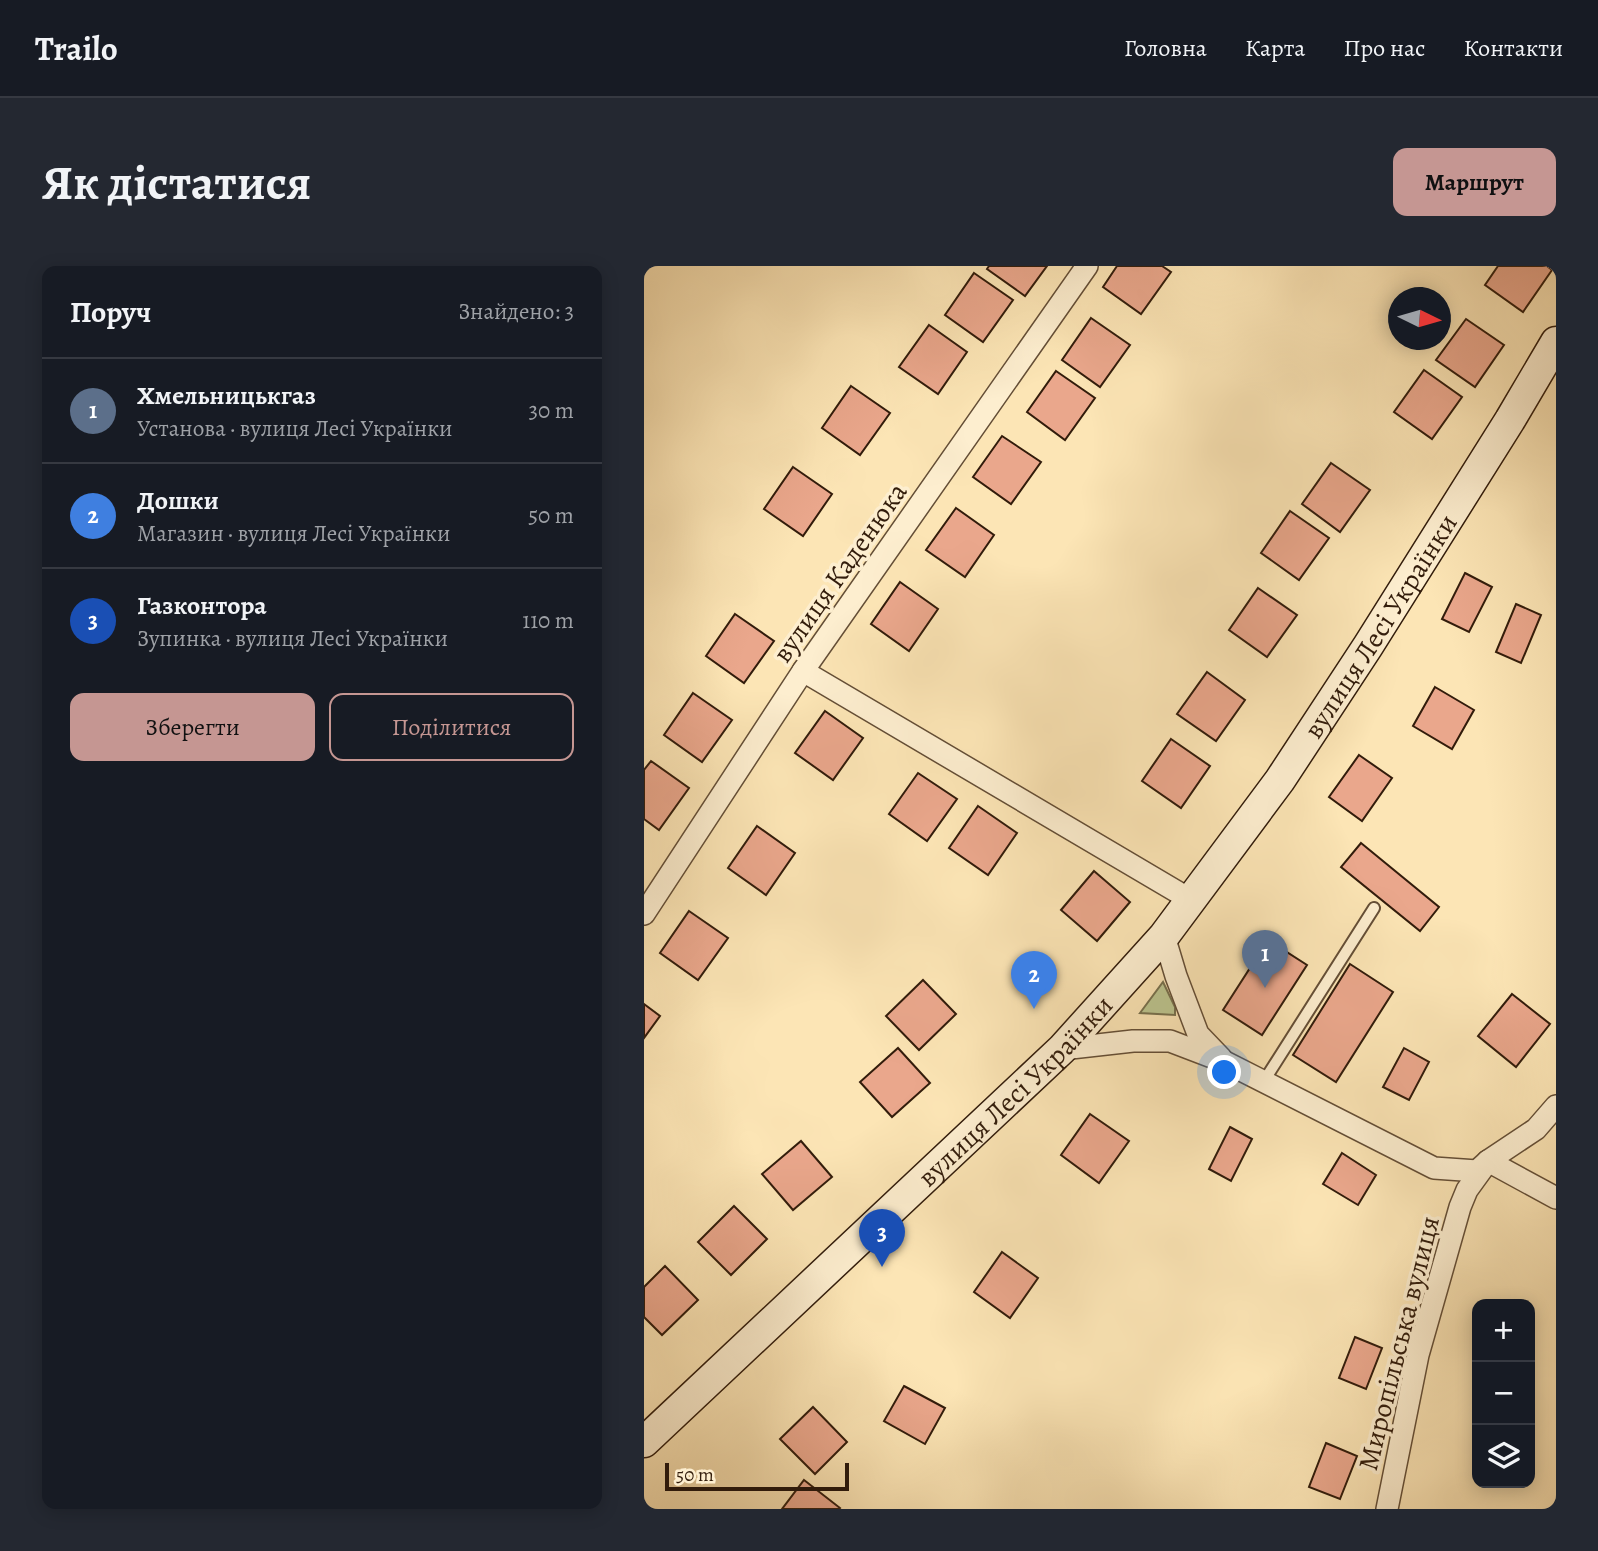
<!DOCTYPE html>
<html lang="uk">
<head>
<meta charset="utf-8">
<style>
  body { margin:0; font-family:Alegreya,serif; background:#242831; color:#f1f3f6 }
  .controls { position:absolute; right:21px; bottom:21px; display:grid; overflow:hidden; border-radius:14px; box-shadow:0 4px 18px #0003 }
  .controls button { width:63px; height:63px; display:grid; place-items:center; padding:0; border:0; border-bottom:2px solid #363941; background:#171b24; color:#f1f3f6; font:35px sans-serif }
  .compass { position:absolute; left:744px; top:21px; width:63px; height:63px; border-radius:50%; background:#171b24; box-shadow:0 4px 18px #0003; rotate:95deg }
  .scale { position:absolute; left:21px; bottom:18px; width:184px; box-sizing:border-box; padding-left:7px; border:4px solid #321c0b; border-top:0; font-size:19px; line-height:24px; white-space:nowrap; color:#321c0b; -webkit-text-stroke:5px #fdeecf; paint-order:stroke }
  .you { position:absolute; left:581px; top:807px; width:24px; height:24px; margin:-18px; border:5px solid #fff; border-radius:50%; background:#1a73e8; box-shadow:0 0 0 10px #1a73e833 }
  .badge { display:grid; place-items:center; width:46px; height:46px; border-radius:50%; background:#c59692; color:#fff; font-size:23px; font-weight:700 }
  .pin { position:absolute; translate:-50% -58px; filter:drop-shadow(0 2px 4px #0008) }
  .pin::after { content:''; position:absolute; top:37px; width:24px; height:21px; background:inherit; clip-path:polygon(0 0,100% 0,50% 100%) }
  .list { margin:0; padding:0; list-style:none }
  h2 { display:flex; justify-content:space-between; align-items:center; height:91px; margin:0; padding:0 28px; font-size:30px }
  h2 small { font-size:23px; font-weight:400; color:#9ea1a6 }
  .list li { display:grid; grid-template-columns:46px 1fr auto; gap:21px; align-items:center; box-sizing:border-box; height:105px; padding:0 28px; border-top:2px solid #363941 }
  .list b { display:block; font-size:26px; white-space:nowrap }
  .list p { margin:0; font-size:23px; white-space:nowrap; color:#9ea1a6 }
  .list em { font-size:23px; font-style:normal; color:#9ea1a6 }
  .actions { display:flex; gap:14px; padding:21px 28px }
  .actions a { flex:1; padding:16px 0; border:2px solid #c59692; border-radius:14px; text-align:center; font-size:24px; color:#c59692 }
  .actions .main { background:#c59692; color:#111 }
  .icon { flex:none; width:38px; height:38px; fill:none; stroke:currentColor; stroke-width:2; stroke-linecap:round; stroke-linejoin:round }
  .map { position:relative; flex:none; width:912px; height:1243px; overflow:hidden; border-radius:14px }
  header { display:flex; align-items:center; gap:42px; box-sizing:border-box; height:98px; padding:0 35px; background:#171b24; border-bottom:2px solid #363941 }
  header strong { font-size:33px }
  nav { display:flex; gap:38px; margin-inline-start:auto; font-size:24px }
  .intro { display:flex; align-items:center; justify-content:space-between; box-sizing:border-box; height:168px; padding:0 42px }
  h1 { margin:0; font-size:49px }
  .button { padding:18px 32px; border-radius:14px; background:#c59692; color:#111; font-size:24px; font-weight:700 }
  main { display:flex; gap:42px; padding:0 42px }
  aside { flex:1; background:#171b24; border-radius:14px; box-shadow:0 4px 18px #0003 }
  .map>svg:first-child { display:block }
  .green { fill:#bcc58f; stroke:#77704d; stroke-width:2 }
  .building { fill:#eaa78c; stroke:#321c0b; stroke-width:2 }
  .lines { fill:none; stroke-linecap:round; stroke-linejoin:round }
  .service-casing { stroke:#644e36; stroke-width:14 }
  .minor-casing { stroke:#644e36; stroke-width:24 }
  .secondary-casing { stroke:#321c0b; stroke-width:33 }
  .service { stroke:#fdeecf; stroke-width:10 }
  .minor { stroke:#fdeecf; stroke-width:21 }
  .secondary { stroke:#fdeecf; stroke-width:30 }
  .labels { text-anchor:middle; stroke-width:7; stroke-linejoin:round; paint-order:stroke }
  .street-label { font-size:28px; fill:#321c0b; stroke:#fdeecf }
</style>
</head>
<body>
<header>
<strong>Trailo</strong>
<nav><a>Головна</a><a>Карта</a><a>Про нас</a><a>Контакти</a></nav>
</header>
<div class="intro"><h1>Як дістатися</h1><a class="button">Маршрут</a></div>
<main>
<aside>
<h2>Поруч<small>Знайдено: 3</small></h2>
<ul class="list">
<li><span class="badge" style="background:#5c6f8a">1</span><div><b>Хмельницькгаз</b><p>Установа · вулиця Лесі Українки</p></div><em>30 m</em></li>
<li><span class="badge" style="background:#3f7fe0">2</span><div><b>Дошки</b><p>Магазин · вулиця Лесі Українки</p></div><em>50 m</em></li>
<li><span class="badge" style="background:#1a4fb4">3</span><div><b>Газконтора</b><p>Зупинка · вулиця Лесі Українки</p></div><em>110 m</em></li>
</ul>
<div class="actions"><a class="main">Зберегти</a><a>Поділитися</a></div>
</aside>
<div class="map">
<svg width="912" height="1243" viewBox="0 0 912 1243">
  <rect width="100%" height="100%" fill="#fce5b5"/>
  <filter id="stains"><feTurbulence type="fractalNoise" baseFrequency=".00286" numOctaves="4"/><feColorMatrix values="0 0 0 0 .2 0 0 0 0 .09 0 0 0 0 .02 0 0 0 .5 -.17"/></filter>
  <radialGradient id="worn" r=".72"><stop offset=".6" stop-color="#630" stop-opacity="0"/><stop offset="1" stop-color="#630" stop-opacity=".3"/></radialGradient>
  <polygon class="green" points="519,716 531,741 531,749 496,747"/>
  <g class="building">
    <polygon points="345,0 403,0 381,30 343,3"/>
    <polygon points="473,0 518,0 527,6 497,48 459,21"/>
    <polygon points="854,0 903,0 908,4 879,46 841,19"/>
    <polygon points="330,7 369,34 339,76 301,49"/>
    <polygon points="447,52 486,79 456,121 418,94"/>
    <polygon points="822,53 860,79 831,121 792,94"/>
    <polygon points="285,59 323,86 294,128 255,101"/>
    <polygon points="780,104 818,131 788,173 750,146"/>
    <polygon points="412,105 451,132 421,174 383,146"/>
    <polygon points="207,120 246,147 216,189 178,162"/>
    <polygon points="358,170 397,196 367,238 329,211"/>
    <polygon points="687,197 726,224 696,266 658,238"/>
    <polygon points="149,201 188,228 159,270 120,243"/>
    <polygon points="312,242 350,269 321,311 282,284"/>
    <polygon points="646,245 685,272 655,314 617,287"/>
    <polygon points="821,307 848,321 825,366 798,353"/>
    <polygon points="256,316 294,343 265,385 227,358"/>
    <polygon points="614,322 653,349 623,391 585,364"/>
    <polygon points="872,338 897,349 877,397 852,386"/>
    <polygon points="91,348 130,375 100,417 62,390"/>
    <polygon points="563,406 601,434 572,475 533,448"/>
    <polygon points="791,421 830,444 808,483 769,460"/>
    <polygon points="49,427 88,454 58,496 20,469"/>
    <polygon points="181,445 219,472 189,514 151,487"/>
    <polygon points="527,473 566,500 537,542 498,515"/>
    <polygon points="715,489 748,512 718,555 685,531"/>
    <polygon points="7,495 45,522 15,564 0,553 0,504"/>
    <polygon points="274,507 313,533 283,575 245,548"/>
    <polygon points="334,540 373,567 344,609 305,582"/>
    <polygon points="113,560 151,587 122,629 84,602"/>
    <polygon points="717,577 795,641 776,665 697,601"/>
    <polygon points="450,605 486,636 453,675 417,644"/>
    <polygon points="45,645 84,672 54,714 16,687"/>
    <polygon points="624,674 663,699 618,769 579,744"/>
    <polygon points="706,698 749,726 692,816 649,789"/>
    <polygon points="279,714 312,748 275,784 242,750"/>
    <polygon points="868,728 906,758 872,801 834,770"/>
    <polygon points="0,738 16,750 0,772"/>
    <polygon points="254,782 286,817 248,851 216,816"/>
    <polygon points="760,782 785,796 765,834 739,821"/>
    <polygon points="446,848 485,875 455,917 417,889"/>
    <polygon points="586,861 608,873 587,915 565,903"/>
    <polygon points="157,875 188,911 149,944 118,908"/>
    <polygon points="698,887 732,909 714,939 679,918"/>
    <polygon points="90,940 123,973 87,1009 54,976"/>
    <polygon points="358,986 394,1012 366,1052 330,1026"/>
    <polygon points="21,1000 54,1034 18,1069 0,1051 0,1021"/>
    <polygon points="711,1071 738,1082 722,1123 695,1112"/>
    <polygon points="260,1120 301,1142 281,1178 240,1155"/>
    <polygon points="169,1141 203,1176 171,1208 136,1173"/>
    <polygon points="682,1177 713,1190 696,1233 665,1221"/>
    <polygon points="160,1214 196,1242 195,1243 138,1243"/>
  </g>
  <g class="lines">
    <g class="service-casing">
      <polyline id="service" points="620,815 730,642"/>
    </g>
    <g class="minor-casing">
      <g id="minor">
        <polyline points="159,405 547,634"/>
        <polyline points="0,648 159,405 443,0"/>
        <polyline points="520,670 532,710 554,768 577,792"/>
        <polyline points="418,783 489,775 526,775 581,796 790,902 833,905 844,895"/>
        <polyline points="844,895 912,932"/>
        <polyline points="743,1243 774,1089 816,941 823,924 844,895 892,863 912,840"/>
      </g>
    </g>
    <g class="secondary-casing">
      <g id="secondary">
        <path id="s1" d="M 0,1176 L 418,783 L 520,670 L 636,514 L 724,380 L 866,154 L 912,76"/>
      </g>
    </g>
    <use href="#service" class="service"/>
    <use href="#minor" class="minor"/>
    <use href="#secondary" class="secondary"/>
  </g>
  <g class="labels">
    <g class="street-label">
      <text transform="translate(195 306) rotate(-55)" y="10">вулиця Каденюка</text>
      <text dy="10" stroke="none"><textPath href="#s1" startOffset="1104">вулиця Лесі Українки</textPath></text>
      <text dy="10" stroke="none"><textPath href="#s1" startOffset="511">вулиця Лесі Українки</textPath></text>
      <text transform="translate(754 1077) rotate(-76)" y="10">Миропільська вулиця</text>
    </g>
  </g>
  <rect width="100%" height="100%" filter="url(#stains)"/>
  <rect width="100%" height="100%" fill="url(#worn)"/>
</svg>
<div class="controls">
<button>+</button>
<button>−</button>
<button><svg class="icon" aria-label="layers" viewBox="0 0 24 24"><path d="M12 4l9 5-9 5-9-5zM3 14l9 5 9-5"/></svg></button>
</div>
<svg class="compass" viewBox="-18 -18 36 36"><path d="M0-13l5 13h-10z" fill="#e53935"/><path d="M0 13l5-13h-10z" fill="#9ea1a6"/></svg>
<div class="scale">50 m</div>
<div class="you"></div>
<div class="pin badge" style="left:621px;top:722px;background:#5c6f8a">1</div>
<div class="pin badge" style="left:390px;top:743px;background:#3f7fe0">2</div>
<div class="pin badge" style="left:238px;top:1001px;background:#1a4fb4">3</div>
</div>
</main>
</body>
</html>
